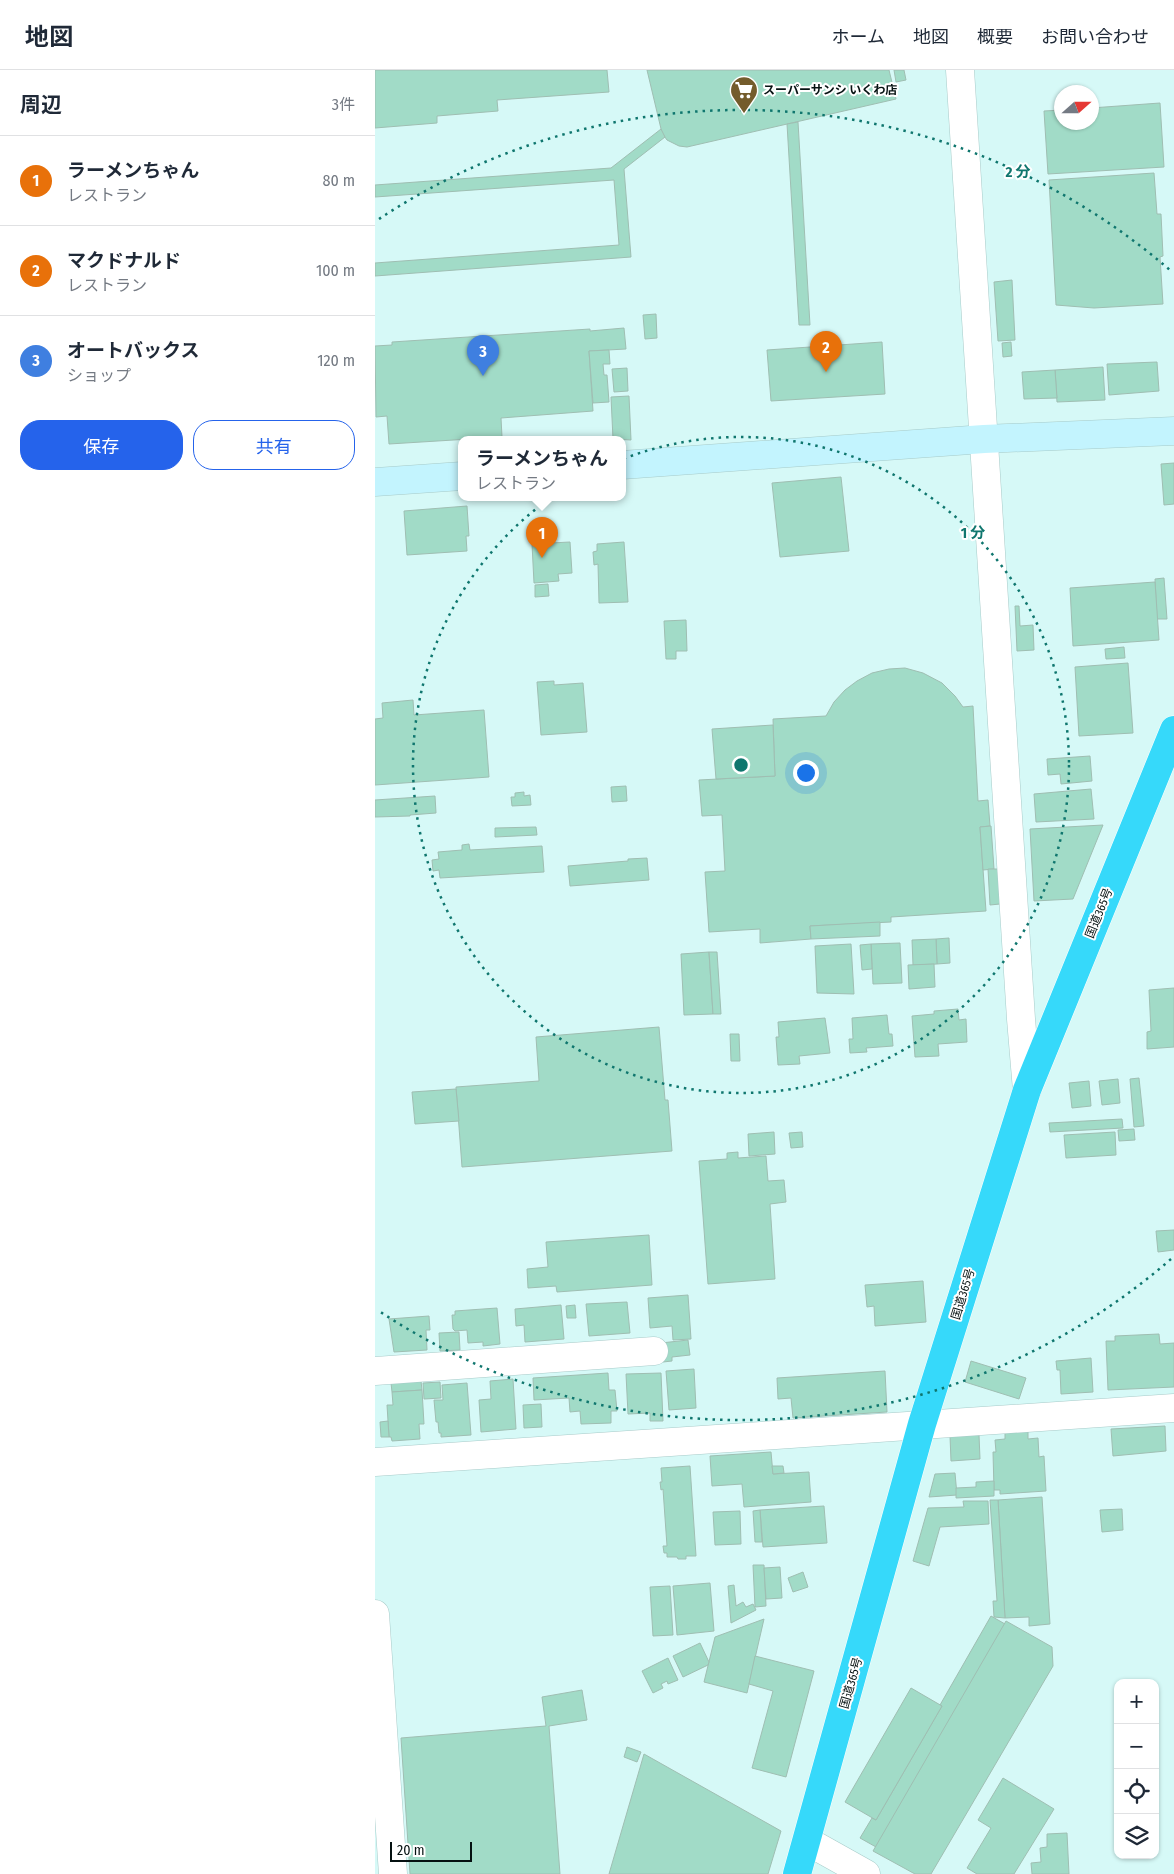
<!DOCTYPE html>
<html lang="ja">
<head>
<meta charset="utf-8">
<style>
  body { margin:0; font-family:"Fira Sans Condensed","Noto Sans JP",sans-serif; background:#f6f6f7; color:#1f2937 }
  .controls { position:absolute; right:15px; bottom:15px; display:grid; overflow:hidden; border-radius:10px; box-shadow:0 1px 4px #0004 }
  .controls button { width:45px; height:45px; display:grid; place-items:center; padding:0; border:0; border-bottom:1px solid #e0e1e3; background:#fff; color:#1f2937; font:25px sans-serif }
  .compass { position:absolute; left:679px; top:15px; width:45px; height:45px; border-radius:50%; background:#fff; box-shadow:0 1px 4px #0004; rotate:69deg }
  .scale { position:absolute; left:15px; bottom:12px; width:82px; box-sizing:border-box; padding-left:5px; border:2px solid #051111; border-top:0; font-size:14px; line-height:18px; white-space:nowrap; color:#051111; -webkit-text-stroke:4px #fff; paint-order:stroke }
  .you { position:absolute; left:430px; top:702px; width:18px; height:18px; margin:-12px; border:4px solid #fff; border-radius:50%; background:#1a73e8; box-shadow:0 0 0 8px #1a73e833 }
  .badge { display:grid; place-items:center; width:32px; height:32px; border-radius:50%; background:#2563eb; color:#fff; font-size:16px; font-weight:700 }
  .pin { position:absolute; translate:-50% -41px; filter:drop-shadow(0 1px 2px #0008) }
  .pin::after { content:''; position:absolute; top:26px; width:18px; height:15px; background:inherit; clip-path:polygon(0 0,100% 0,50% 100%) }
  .popup { position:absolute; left:83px; top:366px; width:168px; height:65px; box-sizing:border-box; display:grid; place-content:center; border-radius:10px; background:#fff; filter:drop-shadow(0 1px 4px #0005); font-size:16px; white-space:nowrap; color:#747a83 }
  .popup b { font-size:19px; color:#1f2937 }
  .popup::after { content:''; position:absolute; left:50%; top:100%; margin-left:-10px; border:10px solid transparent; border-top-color:#fff }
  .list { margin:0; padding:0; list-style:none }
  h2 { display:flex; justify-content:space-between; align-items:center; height:65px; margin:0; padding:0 20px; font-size:21px }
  h2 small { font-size:16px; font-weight:400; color:#747a83 }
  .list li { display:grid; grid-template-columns:32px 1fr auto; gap:15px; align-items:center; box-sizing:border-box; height:90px; padding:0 20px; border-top:1px solid #e0e1e3 }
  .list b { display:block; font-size:19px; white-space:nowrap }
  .list p { margin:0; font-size:16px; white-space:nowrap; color:#747a83 }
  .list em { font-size:16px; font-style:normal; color:#747a83 }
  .actions { display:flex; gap:10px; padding:15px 20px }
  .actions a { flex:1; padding:11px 0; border:1px solid #2563eb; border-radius:20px; text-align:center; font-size:18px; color:#2563eb }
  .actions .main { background:#2563eb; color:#fff }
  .icon { flex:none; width:28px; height:28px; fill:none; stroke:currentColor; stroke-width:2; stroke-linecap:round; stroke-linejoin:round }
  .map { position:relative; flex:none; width:799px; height:1804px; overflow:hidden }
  header { display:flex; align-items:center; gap:30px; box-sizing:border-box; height:70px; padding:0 25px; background:#fff; border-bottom:1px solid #e0e1e3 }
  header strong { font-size:24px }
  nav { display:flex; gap:28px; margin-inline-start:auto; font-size:18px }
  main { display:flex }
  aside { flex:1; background:#fff }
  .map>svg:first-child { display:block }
  .building { fill:#a1dbc7; stroke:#9fbeb2 }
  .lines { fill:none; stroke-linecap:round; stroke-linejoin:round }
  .street-casing { stroke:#a8cbc9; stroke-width:29 }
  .secondary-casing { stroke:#a8cbc9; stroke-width:29 }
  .highway-casing { stroke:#fff; stroke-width:29 }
  .street { stroke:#fff; stroke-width:28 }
  .secondary { stroke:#c3f4fe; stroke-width:28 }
  .highway { stroke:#36d9fa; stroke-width:28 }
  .ring { fill:none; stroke:#0f766e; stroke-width:2.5; stroke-dasharray:2.5 5 }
  .labels { text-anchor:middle; stroke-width:4; stroke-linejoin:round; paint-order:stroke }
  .poi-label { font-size:12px; font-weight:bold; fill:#051111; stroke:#fff; text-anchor:start }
  .street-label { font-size:12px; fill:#051111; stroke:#fff }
  .centre { fill:#0f766e; stroke:#fff; stroke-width:2.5 }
  .ring-label { font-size:15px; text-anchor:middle; font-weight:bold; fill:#0f766e; stroke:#fff; stroke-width:4; stroke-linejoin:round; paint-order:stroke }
</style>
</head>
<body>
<header>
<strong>地図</strong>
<nav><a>ホーム</a><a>地図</a><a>概要</a><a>お問い合わせ</a></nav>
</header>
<main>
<aside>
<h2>周辺<small>3件</small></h2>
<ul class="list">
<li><span class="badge" style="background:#e8710a">1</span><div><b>ラーメンちゃん</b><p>レストラン</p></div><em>80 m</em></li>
<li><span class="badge" style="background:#e8710a">2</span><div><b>マクドナルド</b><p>レストラン</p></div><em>100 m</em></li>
<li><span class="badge" style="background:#3f7fe0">3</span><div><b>オートバックス</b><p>ショップ</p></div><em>120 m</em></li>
</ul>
<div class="actions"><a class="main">保存</a><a>共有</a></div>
</aside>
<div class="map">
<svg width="799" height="1804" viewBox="0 0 799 1804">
  <rect width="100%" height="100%" fill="#d6f9f7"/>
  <g class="building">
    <polygon points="0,0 232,0 234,22 122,30 123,41 62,46 62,53 0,58"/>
    <polygon points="272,0 514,0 521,29 312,77 304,76 292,70 287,63"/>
    <polygon points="519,0 529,0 531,10 521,12"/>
    <polygon points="785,33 789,97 673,104 669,41 686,40 686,52 716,52 716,38"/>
    <polygon points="423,52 435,255 424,255 412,54"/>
    <polygon points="286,59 290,67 249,99 256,187 0,206 0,193 244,175 239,110 0,127 0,115 236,98"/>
    <polygon points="779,103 782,144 786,144 788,186 785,187 788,234 719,238 681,235 674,110"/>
    <polygon points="637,210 640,270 623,271 619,212"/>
    <polygon points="281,244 282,268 270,269 268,245"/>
    <polygon points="249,258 251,279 214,281 218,341 126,348 127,367 14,374 12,346 1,347 0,276 17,275 17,272 215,259 215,261"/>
    <polygon points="507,272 510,324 396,331 392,280"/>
    <polygon points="636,272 637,286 628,287 627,273"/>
    <polygon points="234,280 235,294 228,294 229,305 232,305 234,332 218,333 214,281"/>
    <polygon points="782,292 784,321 734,325 732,294"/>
    <polygon points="728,297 730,330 682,332 680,300"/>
    <polygon points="252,298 253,321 239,322 237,299"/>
    <polygon points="680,300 682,328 649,329 647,302"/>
    <polygon points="254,326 256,370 238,369 236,327"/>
    <polygon points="799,393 799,434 789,435 786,394"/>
    <polygon points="466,407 474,481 405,487 397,413"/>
    <polygon points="92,436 94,466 91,466 92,481 32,485 29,441"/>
    <polygon points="195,472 197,503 183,504 184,511 159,513 157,474"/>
    <polygon points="249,472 253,532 224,533 223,494 219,495 218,482 222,481 222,474"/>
    <polygon points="789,508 792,549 782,549 780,509"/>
    <polygon points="780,512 784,570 698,576 695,518"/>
    <polygon points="173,514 174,526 160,527 160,515"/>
    <polygon points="640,536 644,536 645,556 658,555 659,580 642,581"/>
    <polygon points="311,550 312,581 301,581 301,589 291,589 289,551"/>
    <polygon points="749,577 750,588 731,589 730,579"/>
    <polygon points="753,593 758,663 704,666 700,597"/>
    <polygon points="530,598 548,603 567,613 580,626 588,637 598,636 603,731 613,730 615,756 605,757 611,841 516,847 516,852 435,856 436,869 385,873 385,859 334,862 330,802 350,801 347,745 327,746 324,710 400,706 398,649 451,646 459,632 470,620 482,611 497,603 514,599"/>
    <polygon points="179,611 179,615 208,613 212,662 166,665 162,612"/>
    <polygon points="38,630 39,645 109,640 114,707 0,715 0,649 8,648 7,633"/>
    <polygon points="398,655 400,706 341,709 337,659"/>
    <polygon points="715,686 717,711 686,714 685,704 673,705 672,689"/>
    <polygon points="251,716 252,731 237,732 236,717"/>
    <polygon points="716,719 719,749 661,752 659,724"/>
    <polygon points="149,722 149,726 155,725 156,735 137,736 136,727 140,727 140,723"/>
    <polygon points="60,726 61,743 35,745 35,746 0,747 0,730"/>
    <polygon points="728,755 698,829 659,831 655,759"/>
    <polygon points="616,756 619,799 608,800 605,757"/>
    <polygon points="161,757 162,765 120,767 120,758"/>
    <polygon points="94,774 95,780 167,776 169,802 65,808 64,800 58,801 57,790 64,789 63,782 87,780 87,775"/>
    <polygon points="272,788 274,810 195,816 193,796 253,791 253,789"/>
    <polygon points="613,799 623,799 625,834 615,835"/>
    <polygon points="505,852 505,866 436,869 435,856"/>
    <polygon points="574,868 575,893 562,894 561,869"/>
    <polygon points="561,869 562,894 538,895 537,870"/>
    <polygon points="525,873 527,913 498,914 496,874"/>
    <polygon points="476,874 479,924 442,923 440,876"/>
    <polygon points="496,874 497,899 487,900 485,875"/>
    <polygon points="334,882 338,944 309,945 306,884"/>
    <polygon points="334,882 342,882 346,944 338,944"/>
    <polygon points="559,894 560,917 534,919 533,895"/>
    <polygon points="799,918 799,977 772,979 772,962 776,961 774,920"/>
    <polygon points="583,939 584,950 591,949 592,972 563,974 564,986 540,987 537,946 559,944 559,941"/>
    <polygon points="512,945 514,964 517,964 518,976 491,978 492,982 475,983 474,969 478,969 477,948"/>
    <polygon points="450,948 455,983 424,986 425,994 403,995 401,967 404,967 403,952"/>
    <polygon points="284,957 290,1030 293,1030 297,1081 87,1097 81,1017 164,1011 161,967"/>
    <polygon points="355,964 364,964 365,991 356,991"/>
    <polygon points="764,1008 769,1056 759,1057 755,1009"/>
    <polygon points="743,1009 745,1033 727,1035 724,1011"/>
    <polygon points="714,1011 716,1036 697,1038 694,1013"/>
    <polygon points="81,1019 84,1051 40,1054 37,1022"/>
    <polygon points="747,1049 748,1058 675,1062 674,1053"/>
    <polygon points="759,1059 760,1070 744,1071 743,1060"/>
    <polygon points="399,1062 400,1084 374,1086 373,1064"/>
    <polygon points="427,1062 428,1077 416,1078 414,1063"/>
    <polygon points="740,1062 741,1085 691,1088 689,1065"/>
    <polygon points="363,1082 363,1088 391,1086 393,1111 409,1110 411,1132 395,1134 400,1209 333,1214 324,1091 352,1089 352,1083"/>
    <polygon points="799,1160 799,1180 783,1182 781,1161"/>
    <polygon points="274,1165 277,1215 182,1222 181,1216 153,1218 152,1199 173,1197 171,1172"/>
    <polygon points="548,1211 551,1252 500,1256 499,1236 492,1237 490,1215"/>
    <polygon points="313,1225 316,1269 298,1270 297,1256 275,1258 273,1228"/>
    <polygon points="252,1232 255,1263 214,1266 211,1234"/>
    <polygon points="186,1235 189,1269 150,1272 149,1255 141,1256 140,1239"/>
    <polygon points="200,1235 201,1248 192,1248 191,1236"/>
    <polygon points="122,1238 125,1274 108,1276 108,1272 93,1273 92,1260 80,1261 78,1259 77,1245 80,1245 80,1241"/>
    <polygon points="54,1246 55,1260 51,1260 52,1280 19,1282 14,1249"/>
    <polygon points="84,1262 85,1280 65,1281 64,1263"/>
    <polygon points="784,1264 785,1274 799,1273 799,1317 733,1320 731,1271 740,1271 740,1266"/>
    <polygon points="313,1270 315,1285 297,1287 297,1291 288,1292 286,1273"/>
    <polygon points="716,1288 718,1322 686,1324 685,1300 682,1300 681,1291"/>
    <polygon points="596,1291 651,1308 644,1329 590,1312"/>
    <polygon points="319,1299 321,1338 294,1340 291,1301"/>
    <polygon points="510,1301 512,1342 418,1348 416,1328 403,1329 402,1308"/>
    <polygon points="233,1303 234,1320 240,1320 242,1341 236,1341 236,1353 206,1354 205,1341 195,1342 194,1328 159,1330 158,1308"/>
    <polygon points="286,1303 288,1351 275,1351 275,1343 253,1344 251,1304"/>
    <polygon points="138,1309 141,1359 106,1362 104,1330 116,1329 115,1311"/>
    <polygon points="46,1311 47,1320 17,1322 16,1313"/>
    <polygon points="65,1312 66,1328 49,1329 48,1313"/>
    <polygon points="92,1313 96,1365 66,1367 66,1363 64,1363 63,1352 61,1352 59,1330 68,1330 67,1315"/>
    <polygon points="47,1320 49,1354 44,1354 45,1369 17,1371 16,1367 14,1367 12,1335 18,1335 17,1322"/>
    <polygon points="166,1334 167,1357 149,1358 148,1335"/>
    <polygon points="13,1351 14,1367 6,1367 5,1352"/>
    <polygon points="790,1356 791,1381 738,1386 736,1359"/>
    <polygon points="653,1357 653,1369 663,1368 664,1387 669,1386 671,1421 625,1424 625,1420 619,1420 618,1382 621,1382 620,1370 630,1369 630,1358"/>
    <polygon points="604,1365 605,1389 576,1391 575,1366"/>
    <polygon points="396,1382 398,1404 434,1402 436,1432 369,1437 367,1414 337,1416 335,1386"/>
    <polygon points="315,1396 321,1486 311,1486 311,1489 303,1489 302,1487 292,1487 292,1483 289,1483 288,1476 292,1476 288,1419 286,1420 285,1412 287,1412 286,1398"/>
    <polygon points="397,1396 408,1396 409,1403 398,1404"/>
    <polygon points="580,1403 582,1425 554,1427 560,1404"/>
    <polygon points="619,1411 619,1426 581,1428 581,1418 601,1417 601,1412"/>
    <polygon points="667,1427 675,1554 654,1556 654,1547 630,1548 623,1430"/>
    <polygon points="615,1430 623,1430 630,1548 619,1547 618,1531 622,1531"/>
    <polygon points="588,1431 613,1431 614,1454 565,1457 554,1496 538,1491 553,1438 589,1437"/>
    <polygon points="449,1436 452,1473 388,1477 385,1440"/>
    <polygon points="747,1439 748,1460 727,1462 725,1440"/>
    <polygon points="385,1440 387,1472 380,1472 378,1441"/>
    <polygon points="365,1441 366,1474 340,1475 338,1442"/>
    <polygon points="378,1495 389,1495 391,1536 380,1537"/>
    <polygon points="405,1497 407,1528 391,1529 389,1498"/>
    <polygon points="428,1502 433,1517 418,1522 413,1508"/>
    <polygon points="335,1513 339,1561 302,1565 298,1516"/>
    <polygon points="359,1515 361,1536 368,1532 371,1537 378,1534 381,1540 356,1553 353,1516"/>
    <polygon points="295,1516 298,1565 278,1566 275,1517"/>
    <polygon points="616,1546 630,1554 501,1777 485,1768 497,1748 501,1750 567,1636 565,1635"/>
    <polygon points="389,1549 372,1623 329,1612 340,1567"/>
    <polygon points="631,1551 677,1577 678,1596 556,1804 540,1804 498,1781"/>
    <polygon points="325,1573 334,1592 333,1595 308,1607 298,1586"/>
    <polygon points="380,1586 439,1601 411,1707 377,1698 398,1621 374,1614"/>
    <polygon points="293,1588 303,1610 293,1614 292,1611 286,1614 288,1618 278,1623 267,1601"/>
    <polygon points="536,1618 567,1636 501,1750 470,1732"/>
    <polygon points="207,1620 212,1650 174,1656 185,1804 35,1804 26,1668 171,1656 167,1627"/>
    <polygon points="252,1677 266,1682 262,1692 249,1687"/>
    <polygon points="269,1684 406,1761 393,1804 234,1804"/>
    <polygon points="628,1708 679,1739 639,1804 602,1804 592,1798 616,1758 603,1750"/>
    <polygon points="692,1763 694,1804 657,1804 656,1793 666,1792 665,1778 672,1777 672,1764"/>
  </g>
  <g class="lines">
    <g class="street-casing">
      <g id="street">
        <polyline points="585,0 646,949 652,1020"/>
        <polyline points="0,1301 279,1281"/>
        <polyline points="0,1392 799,1338"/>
        <polyline points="0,1544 18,1804"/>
        <polyline points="432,1771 491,1804"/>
      </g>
    </g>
    <g class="secondary-casing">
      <g id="secondary">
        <polyline points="247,395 609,369 799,361"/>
        <polyline points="0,412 87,406"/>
      </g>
    </g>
    <g class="highway-casing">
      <polyline id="highway" points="422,1804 547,1354 652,1020 799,660"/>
    </g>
    <use href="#street" class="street"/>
    <use href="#secondary" class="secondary"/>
    <use href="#highway" class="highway"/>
  </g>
  <g class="ring">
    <circle cx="366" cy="695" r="328"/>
    <path d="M796 1189A655 655 0 0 1 4 1241M4 149A655 655 0 0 1 796 201"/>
  </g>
  <defs>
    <g id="supermarket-pin" transform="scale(1.4375)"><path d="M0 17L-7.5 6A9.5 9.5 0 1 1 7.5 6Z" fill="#745c2c" stroke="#fff"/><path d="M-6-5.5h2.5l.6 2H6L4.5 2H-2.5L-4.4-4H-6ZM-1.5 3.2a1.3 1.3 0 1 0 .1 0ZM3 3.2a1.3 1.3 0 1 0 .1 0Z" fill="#fff"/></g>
  </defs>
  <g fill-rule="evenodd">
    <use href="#supermarket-pin" x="369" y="20"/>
  </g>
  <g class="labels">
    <g class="poi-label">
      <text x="388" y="24">スーパーサンシ いくわ店</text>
    </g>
    <g class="street-label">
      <text transform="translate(724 843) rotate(-68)" y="4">国道365号</text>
      <text transform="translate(588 1224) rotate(-73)" y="4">国道365号</text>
      <text transform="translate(476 1613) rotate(-74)" y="4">国道365号</text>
    </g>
  </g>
  <circle cx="366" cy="695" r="8" class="centre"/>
  <g class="ring-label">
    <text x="643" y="107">2 分</text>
    <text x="598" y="468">1 分</text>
  </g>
</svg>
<div class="controls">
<button>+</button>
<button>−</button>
<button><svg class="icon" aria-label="locate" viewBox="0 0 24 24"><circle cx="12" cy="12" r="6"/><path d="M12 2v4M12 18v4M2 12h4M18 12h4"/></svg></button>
<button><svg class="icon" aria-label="layers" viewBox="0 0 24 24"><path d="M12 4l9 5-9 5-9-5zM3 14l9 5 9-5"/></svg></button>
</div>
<svg class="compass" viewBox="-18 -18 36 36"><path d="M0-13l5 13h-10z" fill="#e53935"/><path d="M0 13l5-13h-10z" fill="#747a83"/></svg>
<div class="scale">20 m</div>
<div class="you"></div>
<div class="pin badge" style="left:167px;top:488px;background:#e8710a">1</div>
<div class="popup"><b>ラーメンちゃん</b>レストラン</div>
<div class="pin badge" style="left:451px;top:302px;background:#e8710a">2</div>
<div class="pin badge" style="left:108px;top:306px;background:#3f7fe0">3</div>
</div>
</main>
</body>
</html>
